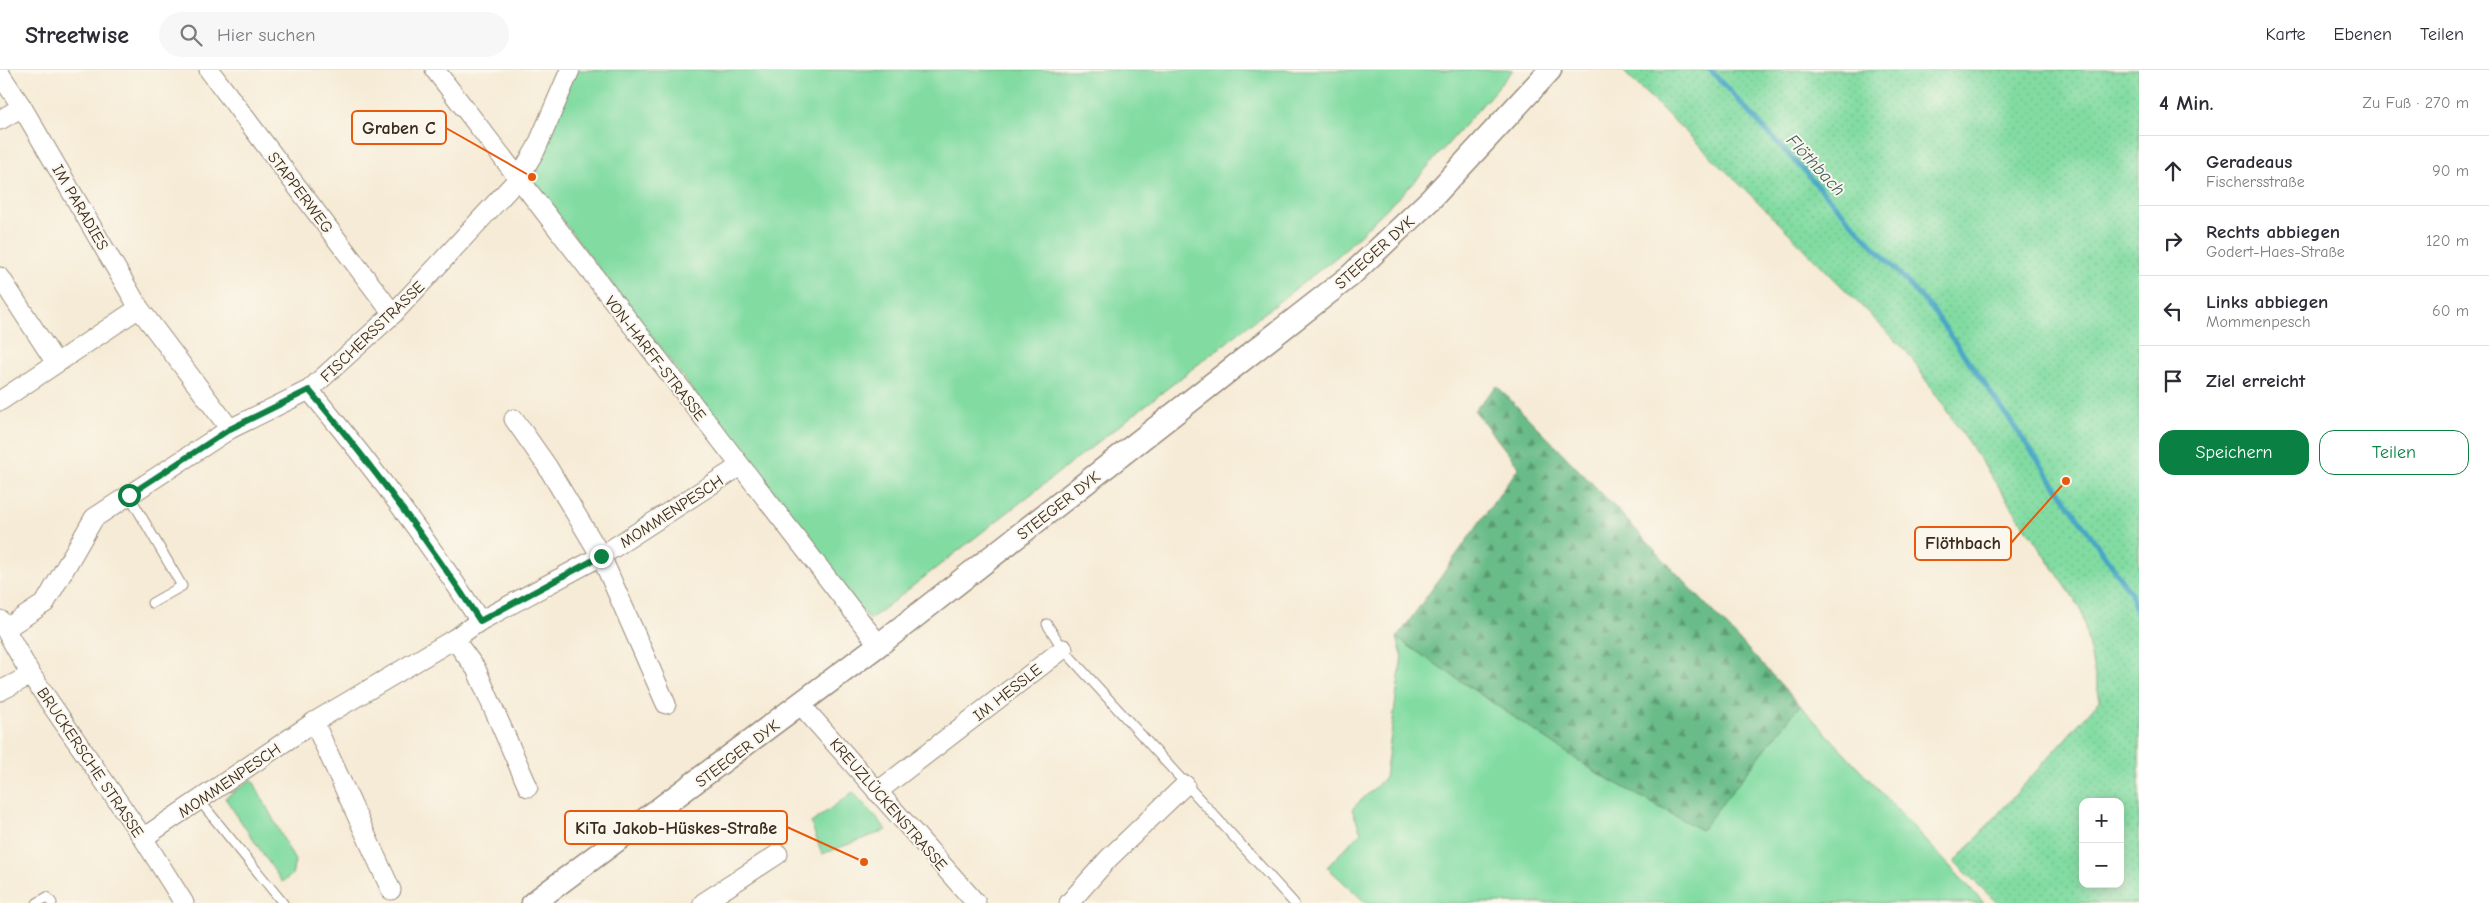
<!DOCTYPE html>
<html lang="de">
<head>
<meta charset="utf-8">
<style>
  body { margin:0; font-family:"Comic Neue",sans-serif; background:#f7f7f7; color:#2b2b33 }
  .controls { position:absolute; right:15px; bottom:15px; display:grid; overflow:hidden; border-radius:10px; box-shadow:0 2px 12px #0003 }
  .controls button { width:45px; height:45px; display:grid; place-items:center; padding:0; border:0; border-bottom:1px solid #e1e1e2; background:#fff; color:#2b2b33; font:25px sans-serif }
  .stop { position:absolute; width:15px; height:15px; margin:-11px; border:4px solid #0b8043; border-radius:50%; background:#fff }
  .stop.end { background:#0b8043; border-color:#fff; box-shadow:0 1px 5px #0008 }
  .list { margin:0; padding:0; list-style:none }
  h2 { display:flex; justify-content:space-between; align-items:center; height:65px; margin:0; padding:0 20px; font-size:21px }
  h2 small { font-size:16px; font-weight:400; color:#7c7c81 }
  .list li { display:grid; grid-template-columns:32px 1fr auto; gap:15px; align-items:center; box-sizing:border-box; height:70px; padding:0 20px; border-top:1px solid #e1e1e2 }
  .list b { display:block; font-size:19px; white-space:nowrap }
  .list p { margin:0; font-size:16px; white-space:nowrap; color:#7c7c81 }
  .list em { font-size:16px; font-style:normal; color:#7c7c81 }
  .actions { display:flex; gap:10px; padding:15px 20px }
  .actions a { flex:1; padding:11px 0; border:1px solid #0b8043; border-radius:15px; text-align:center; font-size:18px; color:#0b8043 }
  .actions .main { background:#0b8043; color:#fff }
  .icon { flex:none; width:28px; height:28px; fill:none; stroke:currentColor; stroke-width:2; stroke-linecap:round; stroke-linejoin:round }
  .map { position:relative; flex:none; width:2139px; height:833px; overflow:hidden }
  header { display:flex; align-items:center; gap:30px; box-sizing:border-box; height:70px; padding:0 25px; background:#fff; border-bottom:1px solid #e1e1e2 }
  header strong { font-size:24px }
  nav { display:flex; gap:28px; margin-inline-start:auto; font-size:18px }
  .search { width:350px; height:45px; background:#f7f7f7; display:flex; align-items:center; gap:12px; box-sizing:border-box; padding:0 18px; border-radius:28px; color:#7c7c81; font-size:19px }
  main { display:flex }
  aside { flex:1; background:#fff }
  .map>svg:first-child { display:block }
  .green { fill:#82dca2; stroke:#5e8360 }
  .forest { fill:url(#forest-firs); stroke:#527353 }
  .park { fill:url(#park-dots); stroke:#5e8360; fill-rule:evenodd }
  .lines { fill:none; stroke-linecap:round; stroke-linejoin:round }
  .stream { stroke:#46a6c5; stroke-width:5 }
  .service-casing { stroke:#988a7a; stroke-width:11 }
  .minor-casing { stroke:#988a7a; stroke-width:21 }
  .tertiary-casing { stroke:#988a7a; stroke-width:25 }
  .service { stroke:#fff; stroke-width:9 }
  .minor { stroke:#fff; stroke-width:19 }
  .tertiary { stroke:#fff; stroke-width:22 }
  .route { stroke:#0b8043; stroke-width:6 }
  .labels { text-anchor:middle; stroke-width:4; stroke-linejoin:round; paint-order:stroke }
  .street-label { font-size:16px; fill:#3b2a1e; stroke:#fbf7ec }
  .water-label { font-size:18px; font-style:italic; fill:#3f5c61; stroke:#fbf7ec }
  .leader { fill:none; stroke:#e8590c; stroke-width:2 }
  .callout-dot { fill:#e8590c; stroke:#fbf7ec; stroke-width:2 }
  .callout { fill:#fbf7ec; stroke:#e8590c; stroke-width:2 }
  .callout-label { font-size:18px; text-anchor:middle; font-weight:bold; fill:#3b2a1e }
</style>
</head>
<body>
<header>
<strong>Streetwise</strong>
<div class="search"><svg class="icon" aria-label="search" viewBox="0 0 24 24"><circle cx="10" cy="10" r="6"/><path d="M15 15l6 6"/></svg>Hier suchen</div>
<nav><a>Karte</a><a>Ebenen</a><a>Teilen</a></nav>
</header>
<main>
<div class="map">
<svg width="2139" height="833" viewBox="0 0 2139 833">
  <defs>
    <pattern id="forest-firs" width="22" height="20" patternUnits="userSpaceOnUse" patternTransform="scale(1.25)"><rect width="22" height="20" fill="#69bc88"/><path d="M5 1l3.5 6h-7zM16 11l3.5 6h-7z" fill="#58996f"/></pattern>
    <pattern id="park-dots" width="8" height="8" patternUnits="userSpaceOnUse" patternTransform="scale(1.25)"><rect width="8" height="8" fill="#82dca2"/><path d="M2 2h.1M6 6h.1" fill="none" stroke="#71bd8b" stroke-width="1.8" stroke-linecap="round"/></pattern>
  </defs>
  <rect width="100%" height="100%" fill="#fbf7ec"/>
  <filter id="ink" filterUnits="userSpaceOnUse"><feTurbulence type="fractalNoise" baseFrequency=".02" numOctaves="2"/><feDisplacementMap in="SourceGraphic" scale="10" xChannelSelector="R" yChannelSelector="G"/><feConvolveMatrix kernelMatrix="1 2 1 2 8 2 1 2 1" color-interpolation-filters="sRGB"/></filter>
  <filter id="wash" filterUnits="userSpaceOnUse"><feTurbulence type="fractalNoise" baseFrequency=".0096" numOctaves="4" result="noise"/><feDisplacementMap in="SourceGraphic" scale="20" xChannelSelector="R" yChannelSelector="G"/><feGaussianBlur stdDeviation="1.12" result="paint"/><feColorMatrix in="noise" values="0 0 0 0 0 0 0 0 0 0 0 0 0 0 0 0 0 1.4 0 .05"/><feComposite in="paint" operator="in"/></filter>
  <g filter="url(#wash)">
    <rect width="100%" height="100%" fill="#f6ebd6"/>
    <g class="green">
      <polygon points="574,0 1513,0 1416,110 1339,185 869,550 529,107"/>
      <polygon points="1397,568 1594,701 1701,760 1800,635 1984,833 1366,833 1327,797 1361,762 1352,739 1385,708 1402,585"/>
      <polygon points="252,709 295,791 292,805 282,812 225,728"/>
      <polygon points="853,722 887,760 822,784 811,753"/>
    </g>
    <polygon class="forest" points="1497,316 1610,432 1800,635 1701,760 1594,701 1397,568 1519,397 1474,340"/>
    <path class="park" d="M 1622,0 L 2139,0 L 2139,833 L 1997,833 L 1955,792 L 2100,630 L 2081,539 L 1907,282 L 1762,136 ZM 2083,732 L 2120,732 L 2120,814 L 2083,814 Z"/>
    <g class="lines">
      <g class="stream">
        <polyline points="1710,0 1932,239 2131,523 2139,553"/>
        <polyline points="532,107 540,89"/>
      </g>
    </g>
  </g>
  <g filter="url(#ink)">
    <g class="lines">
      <g class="service-casing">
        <g id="service">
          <polyline points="129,425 182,516 152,533"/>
          <polyline points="1047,554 1063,579 1294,833"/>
          <polyline points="199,730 283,833"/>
          <polyline points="37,833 47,827 52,833"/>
        </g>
      </g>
      <g class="minor-casing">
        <g id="minor">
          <polyline points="209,0 393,244"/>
          <polyline points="435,0 879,575"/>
          <polyline points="0,4 22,37 139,238 230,359"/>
          <polyline points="0,50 22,37"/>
          <polyline points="0,207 56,293"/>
          <path d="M 309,320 C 371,394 428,471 480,551"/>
          <polyline points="0,331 139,238"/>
          <polyline points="514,349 547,396 601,486 666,634"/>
          <polyline points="0,550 31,605 143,768 184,833"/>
          <polyline points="5,559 45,533 94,448 230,359 309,320 393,244 518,109 536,79 570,0"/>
          <polyline points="454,569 476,599 528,717"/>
          <polyline points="0,621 31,605"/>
          <polyline points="801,635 976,833"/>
          <polyline points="314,652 391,820"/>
          <polyline points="877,722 1063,579"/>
          <polyline points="143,768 314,652 454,569 480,551 601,486 740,396"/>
          <polyline points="703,833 778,784"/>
          <polyline points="1069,833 1109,788 1185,715"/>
        </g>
      </g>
      <g class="tertiary-casing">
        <polyline id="tertiary" points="533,833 880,574 1350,206 1431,129 1550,0"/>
      </g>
      <use href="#service" class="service"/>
      <use href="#minor" class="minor"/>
      <use href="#tertiary" class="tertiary"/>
    </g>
  </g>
  <g class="lines" filter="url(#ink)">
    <path class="route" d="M 129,425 L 230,359 L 309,320 C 371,394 428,471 480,551 L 601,486"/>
  </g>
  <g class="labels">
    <g class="street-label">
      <text transform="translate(301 122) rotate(53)" y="6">STAPPERWEG</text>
      <text transform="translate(81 137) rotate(60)" y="6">IM PARADIES</text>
      <text transform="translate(1374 182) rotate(-42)" y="6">STEEGER DYK</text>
      <text transform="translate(372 261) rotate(-44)" y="6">FISCHERSSTRASSE</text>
      <text transform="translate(656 288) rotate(52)" y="6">VON-HARFF-STRASSE</text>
      <text transform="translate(1058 435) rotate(-38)" y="6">STEEGER DYK</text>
      <text transform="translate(671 441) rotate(-33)" y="6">MOMMENPESCH</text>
      <text transform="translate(1007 622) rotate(-38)" y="6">IM HESSLE</text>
      <text transform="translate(737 683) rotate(-37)" y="6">STEEGER DYK</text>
      <text transform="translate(91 692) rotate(56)" y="6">BRUCKERSCHE STRASSE</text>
      <text transform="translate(229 710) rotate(-34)" y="6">MOMMENPESCH</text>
      <text transform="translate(889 734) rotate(49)" y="6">KREUZLÜCKENSTRASSE</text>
    </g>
    <g class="water-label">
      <text transform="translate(1816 95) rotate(47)" y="6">Flöthbach</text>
    </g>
  </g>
  <path class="leader" d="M532 107L446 58M2066 411L2011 473M864 792L787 757"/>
  <g class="callout-dot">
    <circle cx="532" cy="107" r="5"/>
    <circle cx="2066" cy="411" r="5"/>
    <circle cx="864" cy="792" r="5"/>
  </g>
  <g class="callout">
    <rect x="352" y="41" width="94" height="33" rx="5"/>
    <rect x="1915" y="457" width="96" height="33" rx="5"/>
    <rect x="565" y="741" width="222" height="33" rx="5"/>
  </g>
  <g class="callout-label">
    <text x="399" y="64">Graben C</text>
    <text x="1963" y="479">Flöthbach</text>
    <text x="676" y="764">KiTa Jakob-Hüskes-Straße</text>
  </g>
</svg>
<div class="controls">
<button>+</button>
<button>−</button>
</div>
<div class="stop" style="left:129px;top:425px"></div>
<div class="stop end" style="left:601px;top:486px"></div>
</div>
<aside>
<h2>4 Min.<small>Zu Fuß · 270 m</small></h2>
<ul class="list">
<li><svg class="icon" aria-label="ahead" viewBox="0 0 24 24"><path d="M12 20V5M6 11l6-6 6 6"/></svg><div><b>Geradeaus</b><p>Fischersstraße</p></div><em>90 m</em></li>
<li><svg class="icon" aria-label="right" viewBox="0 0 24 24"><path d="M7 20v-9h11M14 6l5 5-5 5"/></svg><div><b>Rechts abbiegen</b><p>Godert-Haes-Straße</p></div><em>120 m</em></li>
<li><svg class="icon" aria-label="left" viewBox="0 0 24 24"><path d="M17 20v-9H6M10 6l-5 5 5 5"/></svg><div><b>Links abbiegen</b><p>Mommenpesch</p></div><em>60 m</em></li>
<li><svg class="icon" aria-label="arrive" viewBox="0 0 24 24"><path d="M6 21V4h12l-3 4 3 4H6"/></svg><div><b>Ziel erreicht</b></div></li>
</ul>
<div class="actions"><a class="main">Speichern</a><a>Teilen</a></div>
</aside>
</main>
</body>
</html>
